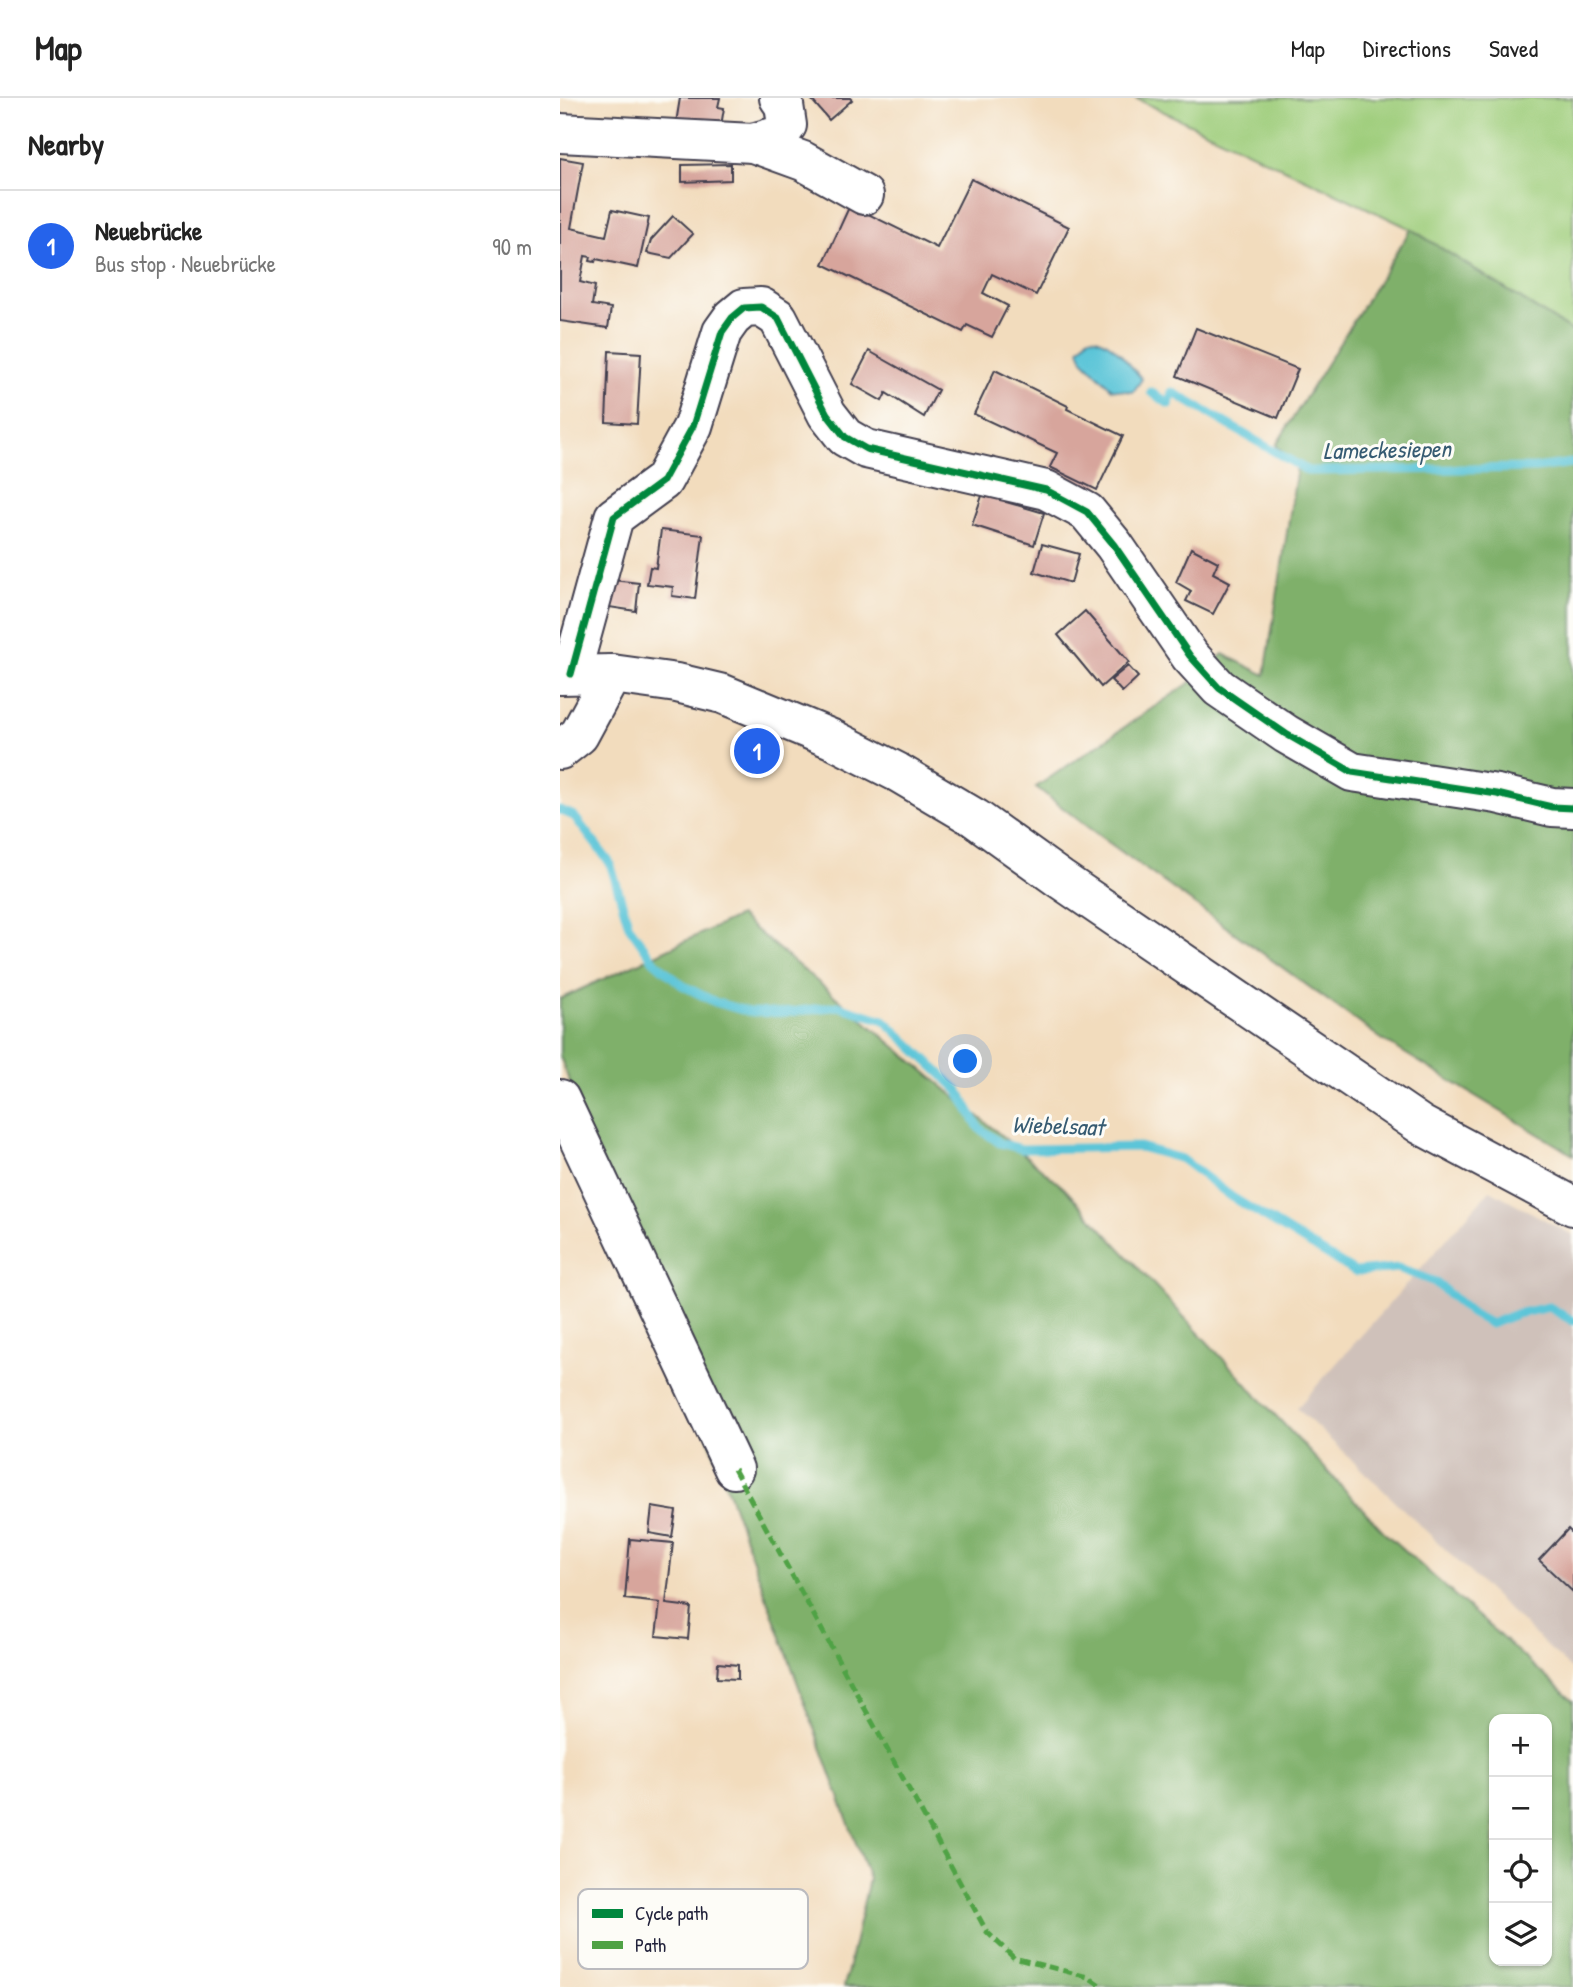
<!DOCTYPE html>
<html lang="en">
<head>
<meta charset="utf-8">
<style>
  body { margin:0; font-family:"Patrick Hand",sans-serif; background:#f6f6f6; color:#222 }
  .controls { position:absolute; right:21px; bottom:21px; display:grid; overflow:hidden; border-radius:14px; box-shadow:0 2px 5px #0004 }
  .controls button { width:63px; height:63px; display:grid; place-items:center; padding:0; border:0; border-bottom:2px solid #e0e0e0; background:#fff; color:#222; font:35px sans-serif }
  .you { position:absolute; left:406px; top:964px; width:24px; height:24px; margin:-18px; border:5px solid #fff; border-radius:50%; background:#1a73e8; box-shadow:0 0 0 10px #1a73e833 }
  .badge { display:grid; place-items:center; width:46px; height:46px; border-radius:50%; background:#2563eb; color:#fff; font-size:23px; font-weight:700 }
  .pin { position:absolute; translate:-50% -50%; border:4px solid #fff; box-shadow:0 2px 7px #0006 }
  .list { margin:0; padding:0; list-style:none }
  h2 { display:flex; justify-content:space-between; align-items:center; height:91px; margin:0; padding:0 28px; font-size:30px }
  h2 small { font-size:23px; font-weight:400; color:#767676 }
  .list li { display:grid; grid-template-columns:46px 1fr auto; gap:21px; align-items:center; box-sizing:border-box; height:112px; padding:0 28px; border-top:2px solid #e0e0e0 }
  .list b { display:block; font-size:26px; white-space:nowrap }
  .list p { margin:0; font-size:23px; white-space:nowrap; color:#767676 }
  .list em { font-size:23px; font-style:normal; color:#767676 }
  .icon { flex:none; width:38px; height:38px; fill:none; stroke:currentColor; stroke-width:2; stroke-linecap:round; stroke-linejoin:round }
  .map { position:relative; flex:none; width:1013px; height:1889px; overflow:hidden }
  header { display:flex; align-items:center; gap:42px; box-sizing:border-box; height:98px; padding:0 35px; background:#fff; border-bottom:2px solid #e0e0e0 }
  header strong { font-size:33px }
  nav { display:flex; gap:38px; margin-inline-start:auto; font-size:24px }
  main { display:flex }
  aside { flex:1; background:#fff }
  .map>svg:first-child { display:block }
  .industrial { fill:#cfc1ba }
  .green { fill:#9fcd7b; stroke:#60785b; stroke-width:2 }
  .forest { fill:#7fb06b; stroke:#506953; stroke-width:2; fill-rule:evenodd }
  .water { fill:#5cc5d8; stroke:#3f748a; stroke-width:2 }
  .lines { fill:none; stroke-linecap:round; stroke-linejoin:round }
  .stream { stroke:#5cc5d8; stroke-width:9 }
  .building { fill:#d7a59c }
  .minor-casing { stroke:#413e4e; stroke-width:42 }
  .major-casing { stroke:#413e4e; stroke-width:42 }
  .minor { stroke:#fff; stroke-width:38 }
  .major { stroke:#fff; stroke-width:38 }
  .quiet { stroke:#50a245; stroke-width:5; stroke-dasharray:10 5; stroke-linecap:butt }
  .cycleway-casing { stroke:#fdfcf7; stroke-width:11 }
  .cycleway { stroke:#00873e; stroke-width:7 }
  .labels { text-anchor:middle; stroke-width:6; stroke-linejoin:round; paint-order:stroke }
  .water-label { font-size:24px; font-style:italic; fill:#365b72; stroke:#fdfcf7 }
  .key { fill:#fdfcf7; stroke:#bbbbbf; stroke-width:2 }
  .key-label { font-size:19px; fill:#22223b }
</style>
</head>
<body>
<header>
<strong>Map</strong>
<nav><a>Map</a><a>Directions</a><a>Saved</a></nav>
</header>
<main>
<aside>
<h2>Nearby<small></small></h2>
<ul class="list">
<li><span class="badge">1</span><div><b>Neuebrücke</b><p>Bus stop · Neuebrücke</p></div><em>90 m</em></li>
</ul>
</aside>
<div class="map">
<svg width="1013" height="1889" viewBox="0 0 1013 1889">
  <rect width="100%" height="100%" fill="#fdfcf7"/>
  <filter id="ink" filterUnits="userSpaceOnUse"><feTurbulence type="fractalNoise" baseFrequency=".0143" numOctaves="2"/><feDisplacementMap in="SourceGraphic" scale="14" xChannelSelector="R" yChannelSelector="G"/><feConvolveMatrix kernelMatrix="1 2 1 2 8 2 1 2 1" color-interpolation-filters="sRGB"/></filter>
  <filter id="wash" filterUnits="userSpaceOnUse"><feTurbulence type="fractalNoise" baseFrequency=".00686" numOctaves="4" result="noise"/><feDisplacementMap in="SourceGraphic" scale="28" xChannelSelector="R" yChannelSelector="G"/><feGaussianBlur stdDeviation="1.57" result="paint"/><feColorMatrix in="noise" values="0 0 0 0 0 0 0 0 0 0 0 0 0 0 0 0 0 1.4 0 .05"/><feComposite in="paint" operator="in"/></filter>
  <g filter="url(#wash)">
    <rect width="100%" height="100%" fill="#f2dcbd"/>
    <polygon class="industrial" points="930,1092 1013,1137 1013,1573 737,1310"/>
    <polygon class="green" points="575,0 1013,0 1013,234 851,131"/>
    <g class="forest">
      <polygon points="851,131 1013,234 1013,1057 823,942 534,734 476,689 634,582 663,556 705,577 737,369 716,347"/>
      <path d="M 179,818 L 504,1090 L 826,1436 L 1013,1603 L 1013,1889 L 284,1889 L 309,1781 L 151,1347 L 51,1099 L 0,958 L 0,901 ZM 934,1621 L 987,1621 L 987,1863 L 934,1863 Z"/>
    </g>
    <path class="water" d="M 529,239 C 553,240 567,265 582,281 L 573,294 L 552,291 L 523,262 L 519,251 Z"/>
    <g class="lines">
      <g class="stream">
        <polyline points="591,294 609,306 612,294 748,373 975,370 1013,365"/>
        <polyline points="0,712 14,718 50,765 69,828 93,862 122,887 155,904 189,914 223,915 278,908 324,922 398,992 419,1030 440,1045 462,1051 580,1049 622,1061 672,1099 795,1174 838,1170 875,1184 911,1215 931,1226 956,1216 989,1209 1013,1223"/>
      </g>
    </g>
    <g id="blocks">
      <g class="building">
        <polygon points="120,0 160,0 158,9 164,10 160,34 116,25"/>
        <polygon points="250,0 290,0 292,2 269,22"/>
        <polygon points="0,60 23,64 11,130 46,138 52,112 89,120 78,170 36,161 35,164 30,163 31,159 25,158 20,184 35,188 32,207 51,210 48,230 0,223"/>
        <polygon points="171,66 171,82 122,84 122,67"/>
        <polygon points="411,81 509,129 476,197 432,176 423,195 448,208 432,239 407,227 403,234 263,166 290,107 377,150"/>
        <polygon points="113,118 133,136 111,160 87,155 91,142"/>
        <polygon points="636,230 738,271 718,320 617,278"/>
        <polygon points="49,253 81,255 77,326 46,324"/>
        <polygon points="309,253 378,292 364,319 326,295 322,303 292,286"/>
        <polygon points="435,272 508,308 507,311 563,338 537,392 490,369 497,355 414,316"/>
        <polygon points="423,395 449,396 446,404 484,415 474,447 412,427"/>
        <polygon points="101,432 143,437 135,501 112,498 113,489 87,486 90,469 96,470"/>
        <polygon points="482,446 519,456 511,485 474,474"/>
        <polygon points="631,450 658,464 653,475 670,484 653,516 626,503 631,493 616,484"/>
        <polygon points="52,482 79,485 76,513 49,509"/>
        <polygon points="525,513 569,564 541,589 498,537"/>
        <polygon points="568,568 578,579 562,594 551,582"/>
        <polygon points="92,1409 116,1413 112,1439 89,1435"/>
        <polygon points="1008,1431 1013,1436 1013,1494 979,1462"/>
        <polygon points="70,1441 113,1445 106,1506 131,1509 128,1541 96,1538 100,1505 65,1501"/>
        <polygon points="158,1565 178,1567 178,1581 157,1580"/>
      </g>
    </g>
  </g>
  <g filter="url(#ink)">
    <use href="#blocks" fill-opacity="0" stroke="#413e4e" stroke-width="2"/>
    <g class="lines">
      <g class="minor-casing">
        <g id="minor">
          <polyline points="0,35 193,45 243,63 304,97"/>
          <polyline points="193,45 220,37 227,27 224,7 219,0"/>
          <polyline points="11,576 54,419 103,383 133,328 162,234 172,220 184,210 201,209 218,220 267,316 285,339 306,351 486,392 527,414 554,447 630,558 659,590 726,636 792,674 937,696 992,709 1013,710"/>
          <polyline points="0,652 19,637 52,576"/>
          <polyline points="0,1001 174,1371"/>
        </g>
      </g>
      <g class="major-casing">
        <polyline id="major" points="0,577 52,576 117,585 163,596 272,641 337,674 415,720 500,781 861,1027 1013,1108"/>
      </g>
      <use href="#minor" class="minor"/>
      <use href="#major" class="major"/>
      <polyline class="quiet" points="174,1371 427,1834 454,1860 528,1879 543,1889"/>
      <g class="cycleway-casing">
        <polyline id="cycleway" points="11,576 54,419 103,383 133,328 162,234 172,220 184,210 201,209 218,220 267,316 285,339 306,351 486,392 527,414 554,447 630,558 659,590 726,636 792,674 937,696 992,709 1013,710"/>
      </g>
      <use href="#cycleway" class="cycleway"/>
    </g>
  </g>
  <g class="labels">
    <g class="water-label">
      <text transform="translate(827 352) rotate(-1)" y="8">Lameckesiepen</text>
      <text transform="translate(498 1028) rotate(2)" y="8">Wiebelsaat</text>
    </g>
  </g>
  <rect x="18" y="1791" width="230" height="80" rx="10" class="key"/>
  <rect x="32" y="1811" width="31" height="9" fill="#00873e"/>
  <rect x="32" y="1843" width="31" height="8" fill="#50a245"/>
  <g class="key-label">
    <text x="75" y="1822">Cycle path</text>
    <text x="75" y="1854">Path</text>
  </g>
</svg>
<div class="controls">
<button>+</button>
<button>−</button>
<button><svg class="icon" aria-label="locate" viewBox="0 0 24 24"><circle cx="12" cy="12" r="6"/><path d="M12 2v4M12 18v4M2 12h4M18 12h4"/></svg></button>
<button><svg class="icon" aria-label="layers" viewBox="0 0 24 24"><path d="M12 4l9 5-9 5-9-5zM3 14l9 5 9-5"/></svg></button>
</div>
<div class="you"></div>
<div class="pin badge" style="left:197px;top:653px">1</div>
</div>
</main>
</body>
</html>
